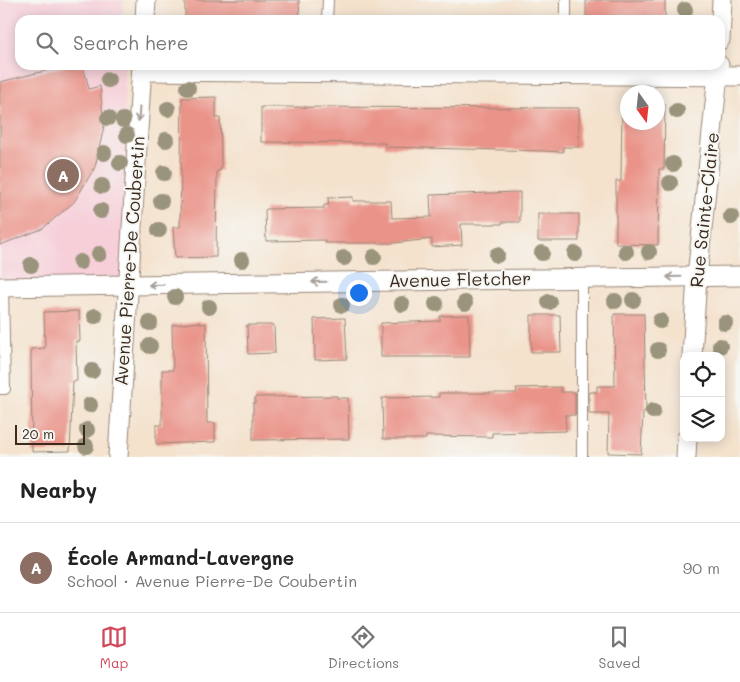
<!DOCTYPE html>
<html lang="en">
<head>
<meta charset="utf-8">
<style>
  body { margin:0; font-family:Mali,sans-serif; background:#f6f6f6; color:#222 }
  .controls { position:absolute; right:15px; bottom:15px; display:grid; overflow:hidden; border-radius:10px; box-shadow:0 2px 12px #0003 }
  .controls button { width:45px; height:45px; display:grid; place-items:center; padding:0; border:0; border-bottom:1px solid #e0e0e0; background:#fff; color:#222; font:25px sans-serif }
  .compass { position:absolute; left:620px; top:85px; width:45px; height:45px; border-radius:50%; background:#fff; box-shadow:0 2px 12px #0003; rotate:165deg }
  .scale { position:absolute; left:15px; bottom:12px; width:70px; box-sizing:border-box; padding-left:5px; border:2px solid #3b2a1e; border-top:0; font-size:14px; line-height:18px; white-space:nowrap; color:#3b2a1e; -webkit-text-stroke:4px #f6f6f2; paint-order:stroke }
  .you { position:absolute; left:358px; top:292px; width:18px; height:18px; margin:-12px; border:4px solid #fff; border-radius:50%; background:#1a73e8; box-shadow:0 0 0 8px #1a73e833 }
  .badge { display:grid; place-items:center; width:32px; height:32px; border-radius:50%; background:#d1495b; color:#fff; font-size:16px; font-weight:700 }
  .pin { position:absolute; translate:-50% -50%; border:2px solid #fff; box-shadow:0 1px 5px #0006 }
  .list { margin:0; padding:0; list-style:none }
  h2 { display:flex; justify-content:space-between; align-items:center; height:65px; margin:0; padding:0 20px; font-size:21px }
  h2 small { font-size:16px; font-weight:400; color:#767676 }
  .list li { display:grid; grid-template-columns:32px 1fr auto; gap:15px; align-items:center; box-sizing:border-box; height:90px; padding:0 20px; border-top:1px solid #e0e0e0 }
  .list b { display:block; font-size:19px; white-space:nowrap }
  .list p { margin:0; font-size:16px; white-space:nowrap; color:#767676 }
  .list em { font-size:16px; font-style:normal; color:#767676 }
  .icon { flex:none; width:28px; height:28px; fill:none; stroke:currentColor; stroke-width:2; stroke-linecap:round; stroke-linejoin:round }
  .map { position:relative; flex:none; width:740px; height:457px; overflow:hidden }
  .search { position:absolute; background:#fff; box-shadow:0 2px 12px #0003; left:15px; right:15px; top:15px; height:55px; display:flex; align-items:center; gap:12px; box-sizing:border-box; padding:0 18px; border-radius:15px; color:#767676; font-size:19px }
  .sheet { height:155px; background:#fff }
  nav { display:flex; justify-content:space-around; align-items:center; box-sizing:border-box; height:70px; border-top:1px solid #e0e0e0; background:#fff; font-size:14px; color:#767676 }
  nav a { display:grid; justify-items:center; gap:2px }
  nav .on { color:#d1495b }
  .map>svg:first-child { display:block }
  .built { fill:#f6cfd9 }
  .building { fill:#ea9388 }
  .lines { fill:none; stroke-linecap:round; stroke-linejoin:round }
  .lane-casing { stroke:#988676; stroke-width:12 }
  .street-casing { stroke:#988676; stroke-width:21 }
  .lane { stroke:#fff; stroke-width:10 }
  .street { stroke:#fff; stroke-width:19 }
  .tree { fill:#9b947b }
  .oneway { stroke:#a79f9a }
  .labels { text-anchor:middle; stroke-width:4; stroke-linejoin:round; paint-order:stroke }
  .street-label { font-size:18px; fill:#3b2a1e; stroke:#f6f6f2 }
</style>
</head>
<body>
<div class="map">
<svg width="740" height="457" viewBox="0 0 740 457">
  <rect width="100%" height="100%" fill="#f6f6f2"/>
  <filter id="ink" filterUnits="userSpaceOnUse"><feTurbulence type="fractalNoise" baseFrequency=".02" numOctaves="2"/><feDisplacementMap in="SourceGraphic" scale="10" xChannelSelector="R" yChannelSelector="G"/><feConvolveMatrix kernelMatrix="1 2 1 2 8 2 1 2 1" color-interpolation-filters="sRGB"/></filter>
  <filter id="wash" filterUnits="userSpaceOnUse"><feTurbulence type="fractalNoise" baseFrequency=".0096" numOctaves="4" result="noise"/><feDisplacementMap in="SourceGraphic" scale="20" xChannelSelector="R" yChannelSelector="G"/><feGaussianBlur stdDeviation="1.12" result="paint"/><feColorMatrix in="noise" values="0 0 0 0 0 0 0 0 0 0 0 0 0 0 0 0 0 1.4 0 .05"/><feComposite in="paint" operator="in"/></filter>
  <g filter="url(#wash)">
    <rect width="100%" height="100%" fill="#f4e2cd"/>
    <polygon class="built" points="0,0 123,0 123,20 20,20 20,65 124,65 128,285 0,287"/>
    <g id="blocks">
      <g class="building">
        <polygon points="185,0 299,0 300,20 185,20"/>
        <rect x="586" y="0" width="79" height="20"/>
        <polygon points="69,65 83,65 89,89 100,86 104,126 95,167 74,202 42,229 0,245 0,82"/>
        <polygon points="216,97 216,118 220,118 221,149 221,170 217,171 216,257 175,258 173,227 180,227 182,98"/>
        <polygon points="622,103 628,104 628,122 658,122 658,104 665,104 664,169 659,169 658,245 616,244 616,181 621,181"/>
        <polygon points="261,107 579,108 579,147 563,147 563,152 542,151 385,147 385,143 261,142"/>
        <polygon points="520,192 520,222 502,222 502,224 461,224 462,245 432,247 432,239 393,243 325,243 325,240 266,241 265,210 267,209 324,208 324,205 329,205 328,198 353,197 353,201 391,201 392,218 431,217 430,195"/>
        <rect x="538" y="214" width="41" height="27"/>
        <polygon points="79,311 80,341 76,341 77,381 73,381 70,451 32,452 31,349 45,348 44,312"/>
        <polygon points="614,314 644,314 646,411 644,411 643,414 641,454 608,453 609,414 589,414 589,392 597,392 597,386 615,386"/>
        <polygon points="469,315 470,357 381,357 381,323 440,321 440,316"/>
        <polygon points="531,315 560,315 561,352 531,352"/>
        <polygon points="345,318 347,359 315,360 314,319"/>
        <polygon points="200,322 200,324 206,323 207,423 215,423 215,442 156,444 156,425 162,425 162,370 173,370 172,325"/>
        <polygon points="247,325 274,325 275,353 248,354"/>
        <polygon points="561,387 561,392 575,392 575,415 565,415 566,431 492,433 492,437 426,436 426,439 383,439 382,398 439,397 439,393 517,393 516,388"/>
        <polygon points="337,396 337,398 348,398 349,439 253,440 253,403 255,403 255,397"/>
      </g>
    </g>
  </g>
  <g filter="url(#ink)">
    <use href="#blocks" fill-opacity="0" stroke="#988676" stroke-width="1"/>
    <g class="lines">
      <g class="lane-casing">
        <g id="lane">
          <polyline points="566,0 566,20"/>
          <polyline points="327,20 328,0"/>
          <polyline points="0,389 5,389 3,287"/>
          <polyline points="582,457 582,278"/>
        </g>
      </g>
      <g class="street-casing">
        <g id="street">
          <polyline points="145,20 146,0"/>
          <polyline points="720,40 722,0"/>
          <polyline points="142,71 740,76"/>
          <polyline points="0,287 740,276"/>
          <polyline points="692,356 697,277 719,65"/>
          <polyline points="118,457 142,65"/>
          <polyline points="686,457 687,438"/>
        </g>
      </g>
      <use href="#lane" class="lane"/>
      <use href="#street" class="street"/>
    </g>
    <g class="tree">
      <circle cx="685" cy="10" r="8"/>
      <circle cx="108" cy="80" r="8"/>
      <circle cx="188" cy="88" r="8"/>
      <circle cx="168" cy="109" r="8"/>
      <circle cx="677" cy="111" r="8"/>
      <circle cx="108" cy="118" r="8"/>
      <circle cx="123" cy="120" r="8"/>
      <circle cx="127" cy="135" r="8"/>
      <circle cx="166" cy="140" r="8"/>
      <circle cx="104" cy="153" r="8"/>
      <circle cx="120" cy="163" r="8"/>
      <circle cx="673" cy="164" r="8"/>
      <circle cx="164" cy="173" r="8"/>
      <circle cx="670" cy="183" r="8"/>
      <circle cx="102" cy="186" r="8"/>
      <circle cx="161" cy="201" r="8"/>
      <circle cx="101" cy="211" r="8"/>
      <circle cx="731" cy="217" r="8"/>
      <circle cx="159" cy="230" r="8"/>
      <circle cx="626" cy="252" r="8"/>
      <circle cx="649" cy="252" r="8"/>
      <circle cx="542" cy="253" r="8"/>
      <circle cx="99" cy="254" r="8"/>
      <circle cx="575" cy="254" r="8"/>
      <circle cx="497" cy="255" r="8"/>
      <circle cx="374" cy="257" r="8"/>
      <circle cx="344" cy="258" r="8"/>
      <circle cx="242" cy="260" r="8"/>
      <circle cx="80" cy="262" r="8"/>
      <circle cx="31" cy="265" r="8"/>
      <circle cx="175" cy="297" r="8"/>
      <circle cx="633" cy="300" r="8"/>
      <circle cx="615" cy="301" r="8"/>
      <circle cx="549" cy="302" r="8"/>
      <circle cx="465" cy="303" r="8"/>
      <circle cx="402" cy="304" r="8"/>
      <circle cx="436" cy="304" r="8"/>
      <circle cx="342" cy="305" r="8"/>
      <circle cx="209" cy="307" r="8"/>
      <circle cx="95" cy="316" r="8"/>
      <circle cx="660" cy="321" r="8"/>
      <circle cx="150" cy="323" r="8"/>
      <circle cx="725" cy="323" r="8"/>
      <circle cx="150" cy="346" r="8"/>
      <circle cx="720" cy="346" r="8"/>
      <circle cx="658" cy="350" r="8"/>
      <circle cx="92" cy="371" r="8"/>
      <circle cx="90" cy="405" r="8"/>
      <circle cx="653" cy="411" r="8"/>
      <circle cx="87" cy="430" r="8"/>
      <circle cx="86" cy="446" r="8"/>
    </g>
    <defs><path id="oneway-shaft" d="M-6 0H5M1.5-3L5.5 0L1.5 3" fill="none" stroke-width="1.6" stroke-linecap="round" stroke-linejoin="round" transform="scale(1.25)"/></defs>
    <g class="oneway">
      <use href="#oneway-shaft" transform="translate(139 114) rotate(94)"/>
      <use href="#oneway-shaft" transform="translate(674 277) rotate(179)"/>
      <use href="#oneway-shaft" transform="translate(319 282) rotate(179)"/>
      <use href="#oneway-shaft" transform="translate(156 285) rotate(179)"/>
    </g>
  </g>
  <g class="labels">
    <g class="street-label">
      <text transform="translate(705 210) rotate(-84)" y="6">Rue Sainte-Claire</text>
      <text transform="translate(130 261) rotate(-86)" y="6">Avenue Pierre-De Coubertin</text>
      <text transform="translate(460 280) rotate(-1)" y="6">Avenue Fletcher</text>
    </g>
  </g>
</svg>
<div class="controls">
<button><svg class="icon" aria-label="locate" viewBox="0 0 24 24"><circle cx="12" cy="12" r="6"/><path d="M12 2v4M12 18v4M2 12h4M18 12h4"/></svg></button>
<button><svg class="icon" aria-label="layers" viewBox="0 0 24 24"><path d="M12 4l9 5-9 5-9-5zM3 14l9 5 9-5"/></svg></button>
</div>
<svg class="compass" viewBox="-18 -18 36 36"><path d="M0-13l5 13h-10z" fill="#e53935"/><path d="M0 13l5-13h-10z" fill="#767676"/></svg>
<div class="scale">20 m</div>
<div class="you"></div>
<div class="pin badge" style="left:63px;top:175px;background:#8d6e63">A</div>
<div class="search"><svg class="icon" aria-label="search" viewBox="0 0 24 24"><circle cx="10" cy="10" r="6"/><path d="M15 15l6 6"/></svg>Search here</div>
</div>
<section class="sheet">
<h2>Nearby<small></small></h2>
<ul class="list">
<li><span class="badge" style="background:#8d6e63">A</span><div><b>École Armand-Lavergne</b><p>School · Avenue Pierre-De Coubertin</p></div><em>90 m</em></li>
</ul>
</section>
<nav>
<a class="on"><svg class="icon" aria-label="map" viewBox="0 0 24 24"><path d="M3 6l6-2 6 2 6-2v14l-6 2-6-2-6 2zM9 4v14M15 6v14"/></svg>Map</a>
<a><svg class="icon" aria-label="directions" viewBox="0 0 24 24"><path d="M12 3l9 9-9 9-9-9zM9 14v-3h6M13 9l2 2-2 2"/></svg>Directions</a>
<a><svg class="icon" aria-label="saved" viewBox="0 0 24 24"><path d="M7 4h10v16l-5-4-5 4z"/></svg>Saved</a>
</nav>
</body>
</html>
